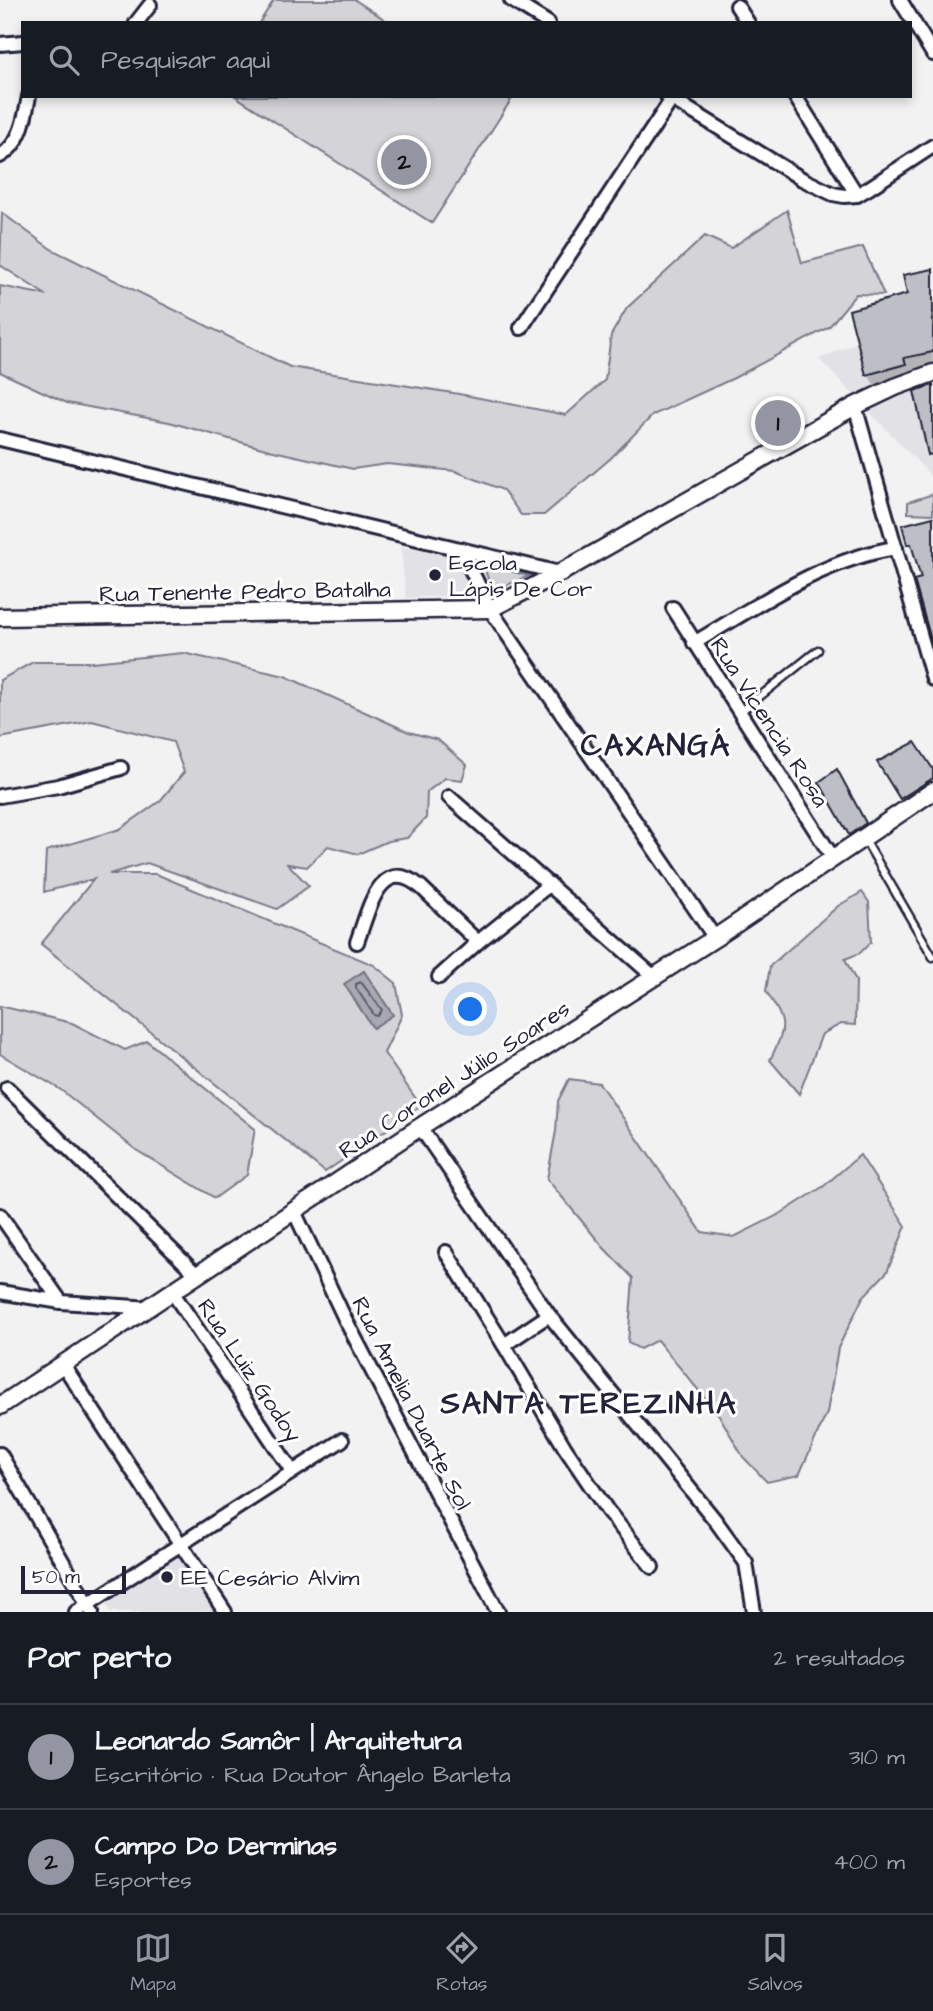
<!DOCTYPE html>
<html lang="pt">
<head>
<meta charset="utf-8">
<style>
  body { margin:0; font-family:"Architects Daughter",sans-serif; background:#242831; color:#f1f3f6 }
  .scale { position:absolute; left:21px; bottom:18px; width:105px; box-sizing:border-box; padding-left:7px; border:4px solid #22223b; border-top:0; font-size:19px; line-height:24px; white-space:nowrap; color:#22223b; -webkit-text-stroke:5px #fff; paint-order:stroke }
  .you { position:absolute; left:471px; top:1010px; width:24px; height:24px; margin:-18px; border:5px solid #fff; border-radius:50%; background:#1a73e8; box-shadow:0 0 0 10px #1a73e833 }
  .badge { display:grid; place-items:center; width:46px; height:46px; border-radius:50%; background:#9495a2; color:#111; font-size:23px; font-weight:700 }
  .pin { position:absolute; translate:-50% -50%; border:4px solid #fff; box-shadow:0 2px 7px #0006 }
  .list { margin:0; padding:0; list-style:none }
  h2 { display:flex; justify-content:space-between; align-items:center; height:91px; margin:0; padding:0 28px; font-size:30px }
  h2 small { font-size:23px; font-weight:400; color:#9ea1a6 }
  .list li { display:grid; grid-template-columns:46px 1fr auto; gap:21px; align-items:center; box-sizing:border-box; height:105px; padding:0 28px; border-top:2px solid #363941 }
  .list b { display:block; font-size:26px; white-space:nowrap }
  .list p { margin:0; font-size:23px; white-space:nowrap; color:#9ea1a6 }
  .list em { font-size:23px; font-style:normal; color:#9ea1a6 }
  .icon { flex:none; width:38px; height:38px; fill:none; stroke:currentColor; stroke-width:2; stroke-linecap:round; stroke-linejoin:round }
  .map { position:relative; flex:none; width:933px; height:1612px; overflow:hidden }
  .search { position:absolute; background:#171b24; box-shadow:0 4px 10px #0003; left:21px; right:21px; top:21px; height:77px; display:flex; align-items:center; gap:18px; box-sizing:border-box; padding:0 24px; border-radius:0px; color:#9ea1a6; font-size:26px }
  .sheet { height:301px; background:#171b24 }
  nav { display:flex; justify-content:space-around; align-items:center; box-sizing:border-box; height:98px; border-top:2px solid #363941; background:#171b24; font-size:19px; color:#9ea1a6 }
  nav a { display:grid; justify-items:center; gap:4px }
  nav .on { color:#9495a2 }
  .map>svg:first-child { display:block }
  .built { fill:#e2e2e6 }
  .green { fill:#d3d3d8; stroke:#7a7a8a; stroke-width:2 }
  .water { fill:#a8a8b2; stroke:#727282; stroke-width:2 }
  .shadow { fill:#0003 }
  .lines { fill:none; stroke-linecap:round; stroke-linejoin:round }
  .shore { stroke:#58586b; stroke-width:2 }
  .building { fill:#bebec6; stroke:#22223b; stroke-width:2 }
  .service-casing { stroke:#22223b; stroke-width:11 }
  .minor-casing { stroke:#22223b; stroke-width:18 }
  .tertiary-casing { stroke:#22223b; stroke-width:21 }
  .service { stroke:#fff; stroke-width:6 }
  .minor { stroke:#fff; stroke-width:12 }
  .tertiary { stroke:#fff; stroke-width:16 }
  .poi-dot { fill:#22223b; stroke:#fff; stroke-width:2.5 }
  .labels { text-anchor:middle; stroke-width:6; stroke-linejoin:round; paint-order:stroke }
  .poi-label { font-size:23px; fill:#22223b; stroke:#fff; text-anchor:start }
  .street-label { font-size:23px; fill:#22223b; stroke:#fff }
  .district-label { font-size:30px; font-weight:bold; letter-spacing:2px; fill:#22223b; stroke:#fff }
</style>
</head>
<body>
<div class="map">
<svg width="933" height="1612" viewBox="0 0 933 1612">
  <rect width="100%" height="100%" fill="#f2f2f3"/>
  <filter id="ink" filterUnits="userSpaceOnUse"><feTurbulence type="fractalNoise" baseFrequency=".0143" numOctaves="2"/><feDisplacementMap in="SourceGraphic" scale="14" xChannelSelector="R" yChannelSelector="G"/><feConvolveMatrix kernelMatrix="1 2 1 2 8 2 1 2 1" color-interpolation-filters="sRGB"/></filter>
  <g filter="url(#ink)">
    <g class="built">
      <polygon points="933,310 933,478 819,359"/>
      <polygon points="401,547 461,556 469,595 406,598"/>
      <polygon points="178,1554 215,1612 111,1612 104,1600"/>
    </g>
    <g class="green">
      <polygon points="274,0 355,0 390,23 259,23"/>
      <polygon points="235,96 505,96 511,100 432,223"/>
      <polygon points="787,210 802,263 863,247 884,295 856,294 829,327 734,378 653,415 611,458 544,515 521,515 503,490 455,471 387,464 353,469 269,450 169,422 67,403 0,372 0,286 46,295 0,265 2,213 51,249 290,367 459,394 566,415 605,380 611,335 627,308 705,236 731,248"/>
      <polygon points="933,494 933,514 908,513 908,502"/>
      <polygon points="483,564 529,576 492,591"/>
      <polygon points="183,653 285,676 409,732 438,740 467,765 462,780 445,778 427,792 426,818 407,838 388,841 358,854 328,846 307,867 288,864 309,886 277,909 147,863 109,874 156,874 374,965 396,983 402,1015 384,1053 421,1106 325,1172 41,944 94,879 44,892 46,851 120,829 160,801 184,772 173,742 92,721 0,738 0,680 33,662 92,662"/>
      <path d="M 862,892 L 869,902 L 871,942 L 860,953 L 845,959 L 856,981 L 855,1025 L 841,1024 L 822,1034 L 799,1094 L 770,1060 C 787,1025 787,1024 766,991 L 770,966 L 838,906 Z"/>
      <polygon points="0,1006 72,1023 125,1050 147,1041 255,1129 247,1175 215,1198 136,1150 61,1090 0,1054"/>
      <polygon points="569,1079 599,1083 702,1232 734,1237 780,1214 824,1186 860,1155 906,1226 887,1272 863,1297 838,1348 827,1413 799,1475 767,1482 743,1457 719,1415 657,1340 640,1349 628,1343 633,1278 604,1248 547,1179 556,1131 558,1101"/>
    </g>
    <polygon class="water" points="364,971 393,1015 373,1028 344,984"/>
    <g class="shadow">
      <polygon points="933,271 933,372 878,392 868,374 909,296"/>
      <polygon points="879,763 933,772 933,788 905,805"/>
      <polygon points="836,771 870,833 856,843 822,782"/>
    </g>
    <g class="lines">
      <polygon class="shore" points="361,982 382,1010 378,1016 374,1015 356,988 356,984"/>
    </g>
    <g class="building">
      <polygon points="933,269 933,352 904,358 906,364 866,375 849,310 907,294 903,275"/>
      <polygon points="933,385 933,454 928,455 914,391"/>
      <polygon points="933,517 933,643 932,643 914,580 921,578 911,544 907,544 902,525"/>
      <polygon points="915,742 933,769 933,778 900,799 877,762"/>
      <polygon points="837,769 866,823 849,835 819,782"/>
    </g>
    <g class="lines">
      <g class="service-casing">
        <g id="service">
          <polyline points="739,713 818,650"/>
          <polyline points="865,840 933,957"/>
        </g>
      </g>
      <g class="minor-casing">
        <g id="minor">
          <polyline points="511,0 548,23"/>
          <polyline points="900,0 933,54"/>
          <polyline points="737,6 748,23"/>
          <polyline points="136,23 150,5"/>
          <polyline points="0,44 23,42"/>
          <polyline points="667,96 802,179 833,194 844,196 857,195 869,188 933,146"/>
          <polyline points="795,96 857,195"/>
          <path d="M 0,156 C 21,144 25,118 29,96"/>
          <polyline points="521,328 672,99"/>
          <polyline points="855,406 933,679"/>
          <polyline points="0,439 560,573"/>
          <polyline points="461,549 490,609 715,938"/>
          <polyline points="673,608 833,858"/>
          <path d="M 694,643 C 757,606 823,559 896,548"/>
          <polyline points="0,796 58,786 121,768"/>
          <polyline points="449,797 653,976"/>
          <path d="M 357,942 C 369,911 379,853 421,887 L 478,942"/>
          <polyline points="439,977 478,942 550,884"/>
          <polyline points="7,1088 198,1276"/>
          <polyline points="420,1127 549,1315 715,1520 746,1563 754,1612"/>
          <polyline points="294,1211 344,1317 498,1612"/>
          <polyline points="0,1215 61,1302"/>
          <polyline points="446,1252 504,1345 565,1448 607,1510 652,1567"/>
          <polyline points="0,1292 61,1302 151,1308"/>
          <polyline points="173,1293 292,1471"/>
          <polyline points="504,1345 549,1315"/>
          <polyline points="64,1366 225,1612"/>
          <polyline points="0,1454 92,1612"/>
          <polyline points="76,1612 342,1440"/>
        </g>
      </g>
      <g class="tertiary-casing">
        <g id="tertiary">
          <polyline points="0,617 490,609 560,573 855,406 895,387 933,373"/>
          <polyline points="0,1406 420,1127 715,938 933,791"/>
        </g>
      </g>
      <use href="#service" class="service"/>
      <use href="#minor" class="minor"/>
      <use href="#tertiary" class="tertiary"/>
    </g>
  </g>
  <g class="poi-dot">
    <circle cx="435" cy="575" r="7"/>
    <circle cx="167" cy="1577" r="7"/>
  </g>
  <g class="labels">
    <g class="poi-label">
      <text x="449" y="570">Escola<tspan x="449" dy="26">Lápis De Cor</tspan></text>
      <text x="181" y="1585">EE Cesário Alvim</text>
    </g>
    <g class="street-label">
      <text transform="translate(245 591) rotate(-1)" y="8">Rua Tenente Pedro Batalha</text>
      <text transform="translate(770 722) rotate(57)" y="8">Rua Vicencia Rosa</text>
      <text transform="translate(454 1079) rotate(-33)" y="8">Rua Coronel Júlio Soares</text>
      <text transform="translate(250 1370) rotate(56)" y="8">Rua Luiz Godoy</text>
      <text transform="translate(412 1403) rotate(63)" y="8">Rua Amelia Duarte Sol</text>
    </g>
    <g class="district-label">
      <text x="656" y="755">CAXANGÁ</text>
      <text x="589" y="1413">SANTA TEREZINHA</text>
    </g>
  </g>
</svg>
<div class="scale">50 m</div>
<div class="you"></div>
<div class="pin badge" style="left:778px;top:423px">1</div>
<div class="pin badge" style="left:404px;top:162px">2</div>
<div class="search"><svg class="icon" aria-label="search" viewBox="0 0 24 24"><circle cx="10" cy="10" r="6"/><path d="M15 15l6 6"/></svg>Pesquisar aqui</div>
</div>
<section class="sheet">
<h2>Por perto<small>2 resultados</small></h2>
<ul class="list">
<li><span class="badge">1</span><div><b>Leonardo Samôr | Arquitetura</b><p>Escritório · Rua Doutor Ângelo Barleta</p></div><em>310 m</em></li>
<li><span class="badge">2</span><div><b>Campo Do Derminas</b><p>Esportes</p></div><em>400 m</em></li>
</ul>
</section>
<nav>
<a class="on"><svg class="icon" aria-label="map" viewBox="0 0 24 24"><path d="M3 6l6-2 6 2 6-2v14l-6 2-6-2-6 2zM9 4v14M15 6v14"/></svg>Mapa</a>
<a><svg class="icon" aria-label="directions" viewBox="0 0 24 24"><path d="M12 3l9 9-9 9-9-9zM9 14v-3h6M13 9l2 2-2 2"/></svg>Rotas</a>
<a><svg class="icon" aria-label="saved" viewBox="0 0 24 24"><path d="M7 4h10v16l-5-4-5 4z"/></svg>Salvos</a>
</nav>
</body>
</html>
